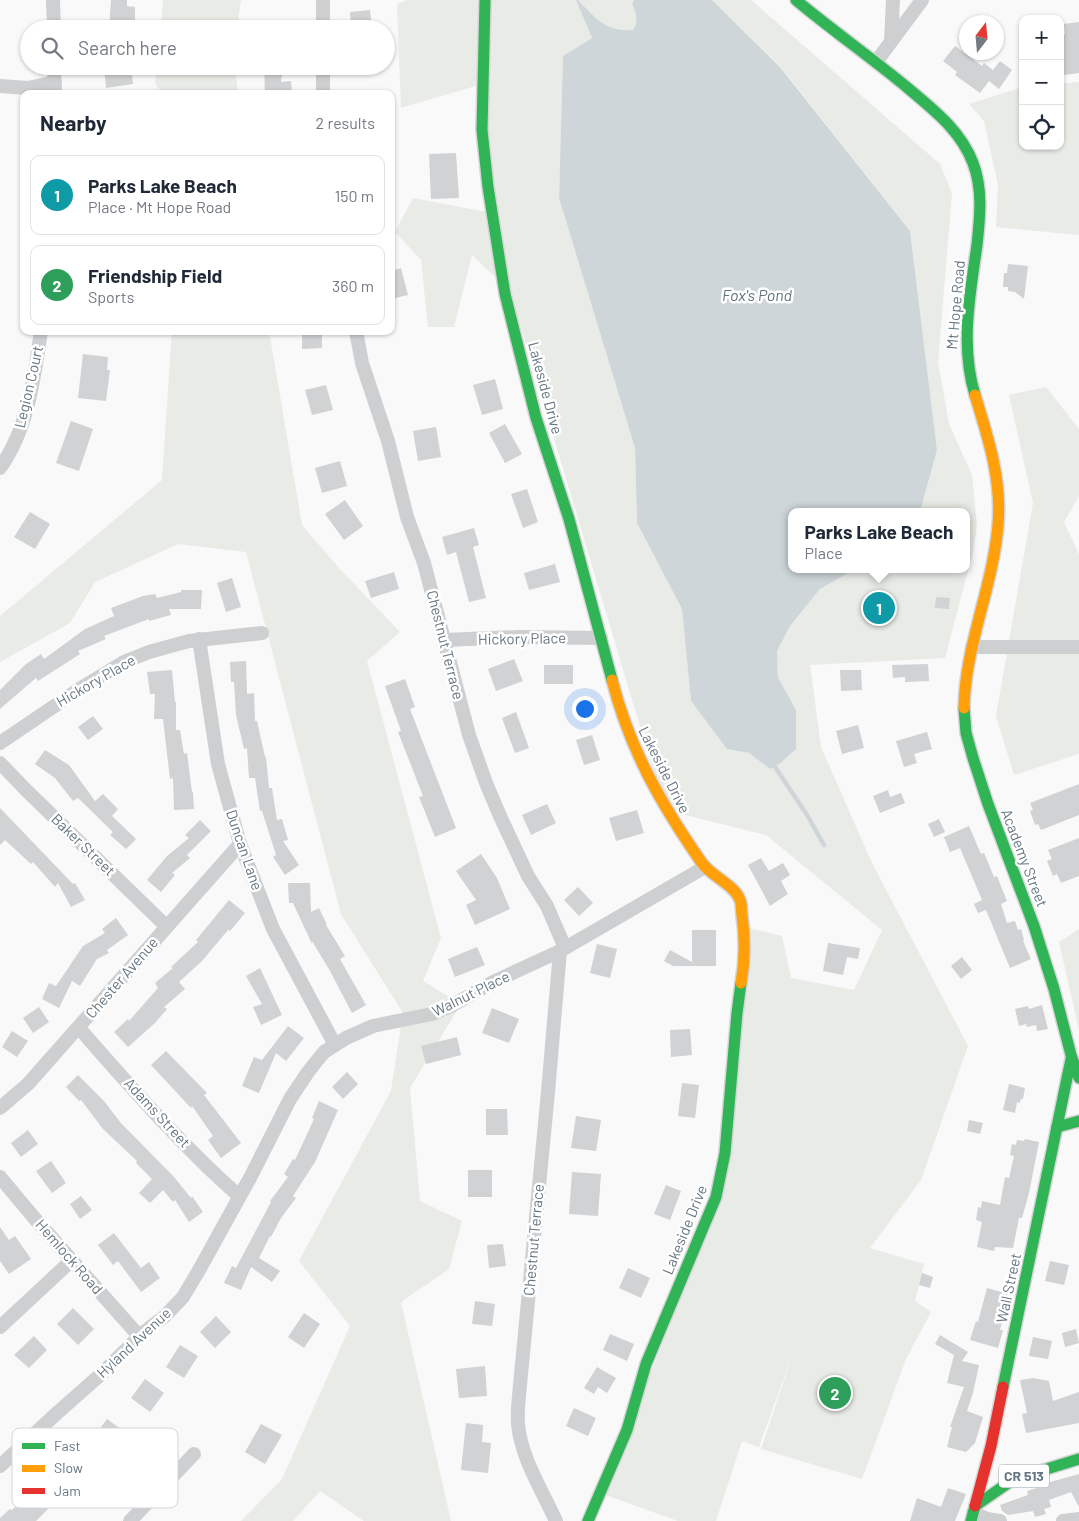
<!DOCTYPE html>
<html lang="en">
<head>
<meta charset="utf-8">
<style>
  body { margin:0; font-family:Barlow,sans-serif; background:#f6f6f7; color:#1f2937 }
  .controls { position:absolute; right:15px; top:15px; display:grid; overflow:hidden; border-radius:10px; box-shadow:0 1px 4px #0004 }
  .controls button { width:45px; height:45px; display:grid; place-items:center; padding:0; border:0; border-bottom:1px solid #e0e1e3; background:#fff; color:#1f2937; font:25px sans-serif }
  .compass { position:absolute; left:959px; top:15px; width:45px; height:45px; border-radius:50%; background:#fff; box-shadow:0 1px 4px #0004; rotate:16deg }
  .you { position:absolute; left:584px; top:708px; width:18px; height:18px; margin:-12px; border:4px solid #fff; border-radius:50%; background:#1a73e8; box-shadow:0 0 0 8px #1a73e833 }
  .badge { display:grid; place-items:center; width:32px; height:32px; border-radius:50%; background:#111827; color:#fff; font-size:16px; font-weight:700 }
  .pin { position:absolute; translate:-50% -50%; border:2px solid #fff; box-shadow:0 1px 5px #0006 }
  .popup { position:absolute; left:788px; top:508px; width:182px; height:65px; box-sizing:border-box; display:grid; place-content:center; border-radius:10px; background:#fff; filter:drop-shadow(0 1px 4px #0005); font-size:16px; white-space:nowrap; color:#747a83 }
  .popup b { font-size:19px; color:#1f2937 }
  .popup::after { content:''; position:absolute; left:50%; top:100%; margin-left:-10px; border:10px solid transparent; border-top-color:#fff }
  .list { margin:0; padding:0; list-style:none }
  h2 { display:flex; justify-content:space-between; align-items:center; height:65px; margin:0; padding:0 20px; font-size:21px }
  h2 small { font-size:16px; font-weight:400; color:#747a83 }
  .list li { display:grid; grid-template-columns:32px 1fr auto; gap:15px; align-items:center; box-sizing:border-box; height:80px; margin:0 10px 10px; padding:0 10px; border:1px solid #e0e1e3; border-radius:10px }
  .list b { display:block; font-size:19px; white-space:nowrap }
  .list p { margin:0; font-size:16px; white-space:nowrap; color:#747a83 }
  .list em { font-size:16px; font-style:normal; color:#747a83 }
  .icon { flex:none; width:28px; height:28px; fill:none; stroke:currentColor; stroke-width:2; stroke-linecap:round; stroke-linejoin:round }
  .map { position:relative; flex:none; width:1079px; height:1521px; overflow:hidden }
  .search { position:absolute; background:#fff; box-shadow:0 1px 4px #0004; left:20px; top:20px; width:375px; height:55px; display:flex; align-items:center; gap:12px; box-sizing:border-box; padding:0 18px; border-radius:28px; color:#747a83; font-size:19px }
  .panel { position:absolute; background:#fff; box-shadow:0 1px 4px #0004; left:20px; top:90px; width:375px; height:245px; border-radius:10px }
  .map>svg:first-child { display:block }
  .green { fill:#e8ebe6 }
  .water { fill:#ced6d9 }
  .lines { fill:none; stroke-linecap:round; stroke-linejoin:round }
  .stream { stroke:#ced6d9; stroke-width:4.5 }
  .building { fill:#d0d2d3 }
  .fast-casing { stroke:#d5d6d7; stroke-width:14 }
  .slow-casing { stroke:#d5d6d7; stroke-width:14 }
  .jam-casing { stroke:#d5d6d7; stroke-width:14 }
  .street { stroke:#cecfd0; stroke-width:14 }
  .fast { stroke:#30b455; stroke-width:11 }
  .slow { stroke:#ff9f0a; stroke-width:11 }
  .jam { stroke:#e5322d; stroke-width:11 }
  .labels { text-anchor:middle; stroke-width:5; stroke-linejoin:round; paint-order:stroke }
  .shield { fill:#fff; stroke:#939fa8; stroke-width:1 }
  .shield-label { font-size:14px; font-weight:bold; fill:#657683 }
  .street-label { font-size:15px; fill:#657683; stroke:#fff }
  .water-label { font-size:16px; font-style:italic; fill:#60757c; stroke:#fff }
  .key { fill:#fff; stroke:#d1d6da; stroke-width:1 }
  .key-label { font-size:14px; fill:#657683 }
</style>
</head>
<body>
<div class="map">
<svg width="1079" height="1521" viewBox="0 0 1079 1521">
  <rect width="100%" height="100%" fill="#f9f9f9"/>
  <g class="green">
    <polygon points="163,0 241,0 237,29 161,29"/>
    <polygon points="408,0 576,0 592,38 563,56 559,198 635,448 637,523 682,609 691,701 727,749 749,753 770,769 779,764 796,710 778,677 777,651 790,626 820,589 855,569 966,569 966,512 920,512 937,450 910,231 781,67 712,0 751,0 940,164 952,193 938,362 949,424 972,475 977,526 973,552 945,658 810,665 821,747 872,863 968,1046 921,1180 870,1248 924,1264 915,1301 931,1312 906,1359 862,1479 761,1449 796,1344 759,1447 742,1441 716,1521 678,1521 603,1494 707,1230 749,928 782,936 791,978 854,990 882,930 766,835 665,810 510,291 472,255 454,327 428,327 421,260 395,232 413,198 492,213 482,84 401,108 397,4"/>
    <path d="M 578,0 L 634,0 L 632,4 C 636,13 639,21 633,30 C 605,32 596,18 578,0 Z"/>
    <polygon points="157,66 235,66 238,94 163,94 155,83"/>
    <polygon points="1079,82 1079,235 996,227 998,185 984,121 969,104 1023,87 1023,146 1060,146 1060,84"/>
    <polygon points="172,331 269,331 302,525 338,567 400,632 367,661 441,938 423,981 461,1004 410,1088 420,1201 462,1221 449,1269 401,1302 451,1521 364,1521 320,1491 293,1521 241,1521 282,1479 350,1326 299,1261 391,1091 403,1013 341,914 246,552 178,544 95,582 70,623 0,662 0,616 162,480"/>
    <polygon points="1046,387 1079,429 1079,496 1064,522 1079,554 1079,754 1014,775 996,716 1033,503 1009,395"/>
    <polygon points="1079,929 1079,1030 1059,942"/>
  </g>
  <path class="water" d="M 576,0 L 578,0 C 596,18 605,32 633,30 C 639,21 636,13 632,4 L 634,0 L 712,0 L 780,67 L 910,231 L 937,450 L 920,512 L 792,512 L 792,569 L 855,569 L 820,589 L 790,626 L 777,651 L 778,677 L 796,710 L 796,749 L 779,764 L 770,769 L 749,753 L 727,749 L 691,701 L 682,609 L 637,523 L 635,448 L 559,198 L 563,56 L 592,38 Z"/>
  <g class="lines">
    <polyline class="stream" points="775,767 807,815 824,845"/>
  </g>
  <g class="building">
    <polygon points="111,0 127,0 127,6 135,7 135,29 109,29"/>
    <polygon points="370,10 372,29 351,29 350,12"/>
    <polygon points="1079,22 1079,73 1065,75 1062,72 1061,66 1063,63 1060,49 1060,34 1065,34 1064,24"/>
    <polygon points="955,46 982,66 984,63 993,70 1000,61 1012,70 999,89 989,81 980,93 955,75 957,72 943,61"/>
    <polygon points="104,66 131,66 133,84 106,88"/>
    <polygon points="264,66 283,66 281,82 291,81 292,94 265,94"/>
    <polygon points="456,153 459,198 431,199 429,154"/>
    <polygon points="1008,264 1028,266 1024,299 1015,292 1008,291 1008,287 1003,287 1004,273 1007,273"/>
    <polygon points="401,268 408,295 391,299 391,271"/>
    <polygon points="302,331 322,331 322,348 302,349"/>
    <polygon points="83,354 108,357 107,370 110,370 106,401 78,398"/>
    <polygon points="495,379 503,409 482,415 473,385"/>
    <polygon points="326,385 333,410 312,415 305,390"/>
    <polygon points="71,421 93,429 79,471 56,463"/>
    <polygon points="505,424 522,454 505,463 489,433"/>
    <polygon points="436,427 441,457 418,461 413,431"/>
    <polygon points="340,461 347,486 322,493 315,468"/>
    <polygon points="527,489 538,522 523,528 511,494"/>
    <polygon points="345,500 363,526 344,540 325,514"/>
    <polygon points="30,512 50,524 35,549 14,537"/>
    <polygon points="474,528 479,545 473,547 486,598 469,602 456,552 447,555 442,537"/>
    <polygon points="555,564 560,582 529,590 524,573"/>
    <polygon points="394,572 399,589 371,598 365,581"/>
    <polygon points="232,578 241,607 226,612 217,583"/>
    <polygon points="181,590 202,590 201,609 169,609 171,615 149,621 149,619 104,636 106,639 78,651 80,654 38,681 36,678 0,709 0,690 26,664 41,654 44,659 85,629 114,616 111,608 143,596 155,594 157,598 181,592"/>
    <polygon points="936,597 950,598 949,609 935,608"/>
    <polygon points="514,659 523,681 496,691 488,669"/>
    <polygon points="246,661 247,694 254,693 255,721 257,721 265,757 266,757 269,788 272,788 277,820 282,819 288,840 283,841 299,865 285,875 273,857 276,855 262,811 260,811 255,778 249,778 247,748 244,749 236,715 234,682 231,682 230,662"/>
    <polygon points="928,664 929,681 905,682 905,677 893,678 892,665"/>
    <rect x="544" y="665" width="29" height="19"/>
    <polygon points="172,670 175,702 176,702 176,730 180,730 184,754 187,753 192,792 193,792 194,809 174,810 173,778 170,779 163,719 154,719 155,694 150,694 147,672"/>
    <polygon points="840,670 861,670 862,690 841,691"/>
    <polygon points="405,679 415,707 410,709 456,828 435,837 419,797 423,796 398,732 401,731 385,686"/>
    <polygon points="516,712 529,748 515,753 502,718"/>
    <polygon points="93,716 103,729 88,740 78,727"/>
    <polygon points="858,725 864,748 842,754 836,731"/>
    <polygon points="927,732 932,749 914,754 917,763 904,767 896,741"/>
    <polygon points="592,735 600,760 584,765 576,740"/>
    <polygon points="45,750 69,765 95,801 103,794 118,809 112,816 136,839 126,849 110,835 113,832 78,798 73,801 55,778 35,764"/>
    <polygon points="1079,784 1079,815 1041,830 1038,824 1035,825 1030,811 1033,810 1030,803"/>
    <polygon points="888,790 890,797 901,793 905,803 880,813 873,796"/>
    <polygon points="547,804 556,823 531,835 522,815"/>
    <polygon points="0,808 73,884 75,883 85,900 71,907 58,883 55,887 33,862 31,864 5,840 0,845"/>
    <polygon points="637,810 644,833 616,841 609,818"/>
    <polygon points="939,819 945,832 934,837 928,824"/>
    <polygon points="200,820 211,831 187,855 190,858 172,873 175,875 161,892 147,880 167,856 189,838 185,835"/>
    <polygon points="969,826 981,854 984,853 994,877 997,876 1007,901 1001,904 1007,923 1015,921 1018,930 1021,929 1024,940 1023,941 1031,959 1010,968 986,910 978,913 974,904 982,900 960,848 950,852 944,837"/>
    <polygon points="1079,838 1079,876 1061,883 1057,874 1053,876 1047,861 1052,859 1048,850"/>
    <polygon points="481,854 497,878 510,909 475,925 466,905 476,900 456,871"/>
    <polygon points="761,858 769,871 783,863 790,875 781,881 788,894 770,906 748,865"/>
    <polygon points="288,883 310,883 311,912 319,908 327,925 326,925 345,956 340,959 366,1005 352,1013 330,971 312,941 312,944 293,903 289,903"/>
    <polygon points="578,887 593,903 579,916 564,900"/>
    <polygon points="229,900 245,913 230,931 228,930 202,961 179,982 185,989 164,1007 167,1009 155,1023 128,1047 114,1032 128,1019 129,1021 158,988 155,983 173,968 171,967 198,942 196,940"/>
    <polygon points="116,918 128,935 107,950 109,953 97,959 80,986 72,981 59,1008 42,999 49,983 56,986 83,946 105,933 102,929"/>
    <polygon points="692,930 716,930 716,966 673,966 664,961 670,950 692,962"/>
    <polygon points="828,943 860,948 858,959 847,957 843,975 823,971"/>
    <polygon points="597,944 617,949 610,978 590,973"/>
    <polygon points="477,947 485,965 455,977 448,959"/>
    <polygon points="962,957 972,970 961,979 951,966"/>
    <polygon points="260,968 282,1015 261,1025 253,1007 262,1004 246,976"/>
    <polygon points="1042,1005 1048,1029 1037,1031 1036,1025 1027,1027 1026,1024 1019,1026 1015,1009 1028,1006 1029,1009"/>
    <polygon points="39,1007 49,1022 33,1033 23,1018"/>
    <polygon points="492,1008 519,1019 509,1043 482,1033"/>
    <polygon points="288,1026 304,1038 286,1061 276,1053 259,1093 242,1086 254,1057 262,1060"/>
    <polygon points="690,1029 692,1055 671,1057 670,1030"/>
    <polygon points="12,1031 28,1041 17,1057 2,1047"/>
    <polygon points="457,1037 461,1055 426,1064 421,1046"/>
    <polygon points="166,1051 207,1093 204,1095 241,1143 221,1158 208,1140 213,1136 192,1106 191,1108 151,1065"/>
    <polygon points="347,1072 358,1084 343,1099 332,1087"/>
    <polygon points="78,1075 104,1101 120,1122 174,1177 191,1198 192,1196 203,1212 189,1222 175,1200 173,1202 163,1190 150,1203 139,1193 152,1179 136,1163 137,1161 103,1129 81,1100 79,1101 66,1087"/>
    <polygon points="682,1083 699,1085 695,1118 678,1116"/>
    <polygon points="1009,1084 1025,1088 1023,1099 1021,1099 1020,1103 1017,1102 1015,1113 1003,1110"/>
    <polygon points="319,1101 338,1110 315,1162 293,1196 296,1198 281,1218 271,1237 270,1236 259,1258 280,1271 272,1282 251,1267 241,1290 224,1283 232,1266 236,1268 271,1202 270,1201 288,1177 284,1174 293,1159 295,1160 314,1119 312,1118"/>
    <polygon points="486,1109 507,1109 508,1135 486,1135"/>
    <polygon points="576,1116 601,1120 596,1151 571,1148"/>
    <polygon points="969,1120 983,1123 980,1134 967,1131"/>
    <polygon points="28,1130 38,1144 21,1157 11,1143"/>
    <polygon points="1025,1139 1039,1142 1029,1193 1022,1218 1019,1218 1013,1248 995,1247 994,1251 977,1247 982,1222 976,1220 978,1207 981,1208 982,1201 1000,1205 1005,1177 1009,1178 1014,1156 1010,1155 1012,1144 1016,1145 1017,1140 1024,1141"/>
    <polygon points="51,1161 66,1183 52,1193 36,1171"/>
    <rect x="468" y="1170" width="24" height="27"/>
    <polygon points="572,1172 601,1174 598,1216 569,1214"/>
    <polygon points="666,1185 681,1191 670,1220 654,1214"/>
    <polygon points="81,1196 92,1210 80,1219 70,1204"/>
    <polygon points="0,1227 9,1240 15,1236 31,1259 9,1274 0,1261"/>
    <polygon points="114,1233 141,1268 149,1262 160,1278 141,1292 118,1261 113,1265 98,1245"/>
    <polygon points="503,1244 506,1266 489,1268 487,1245"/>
    <polygon points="1050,1261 1069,1265 1064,1285 1045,1281"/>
    <polygon points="628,1268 650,1278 641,1298 619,1288"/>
    <polygon points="922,1273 933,1277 930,1288 919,1285"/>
    <polygon points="987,1288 1009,1294 1000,1330 1003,1330 998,1348 970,1340 976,1321 978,1322"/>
    <polygon points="475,1301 495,1304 492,1326 472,1324"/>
    <polygon points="73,1308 94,1329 78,1345 57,1324"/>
    <polygon points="304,1313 320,1324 304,1348 288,1337"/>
    <polygon points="216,1316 231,1332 215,1348 200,1332"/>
    <polygon points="1076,1329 1079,1343 1065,1347 1062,1333"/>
    <polygon points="610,1334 634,1344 627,1361 603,1350"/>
    <polygon points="940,1335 968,1352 962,1361 979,1365 973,1393 967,1411 983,1417 975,1443 966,1452 947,1447 952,1427 950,1427 964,1387 947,1383 954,1355 935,1344"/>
    <polygon points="34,1336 47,1350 29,1368 14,1355"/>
    <polygon points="1033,1337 1052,1341 1048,1359 1029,1356"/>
    <polygon points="180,1345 198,1356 184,1378 166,1367"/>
    <polygon points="485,1366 487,1396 459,1398 456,1369"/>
    <polygon points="597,1367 616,1378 607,1393 598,1387 594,1394 584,1388"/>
    <polygon points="1033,1378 1049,1381 1053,1401 1079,1392 1079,1423 1026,1433 1022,1414 1027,1413 1020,1380"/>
    <polygon points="145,1379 164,1393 150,1412 131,1398"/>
    <polygon points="574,1408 596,1418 588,1436 566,1426"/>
    <polygon points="107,1419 125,1432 111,1451 93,1438"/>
    <polygon points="466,1423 483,1425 482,1442 491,1443 488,1473 461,1470"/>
    <polygon points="261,1424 282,1435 265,1464 245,1452"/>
    <polygon points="76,1450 90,1466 70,1483 57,1467"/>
    <polygon points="1079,1474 1079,1507 1071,1492 1049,1500 1051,1507 1044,1509 1046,1514 1035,1517 1033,1511 1008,1515 1002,1511 1000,1505 1028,1495 1027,1491 1047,1485 1047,1483"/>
    <polygon points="41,1481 59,1498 36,1521 0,1521 0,1518 10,1509 12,1510"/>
    <polygon points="948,1488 966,1494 955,1521 910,1521 917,1498 941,1507"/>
  </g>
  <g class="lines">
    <g class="fast-casing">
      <g id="fast">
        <polyline points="485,0 482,130 488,187 505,294 536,418 569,519 612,680"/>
        <path d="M 796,0 C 833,31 872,58 909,89 C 934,110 961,131 973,163 C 983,189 980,217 977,245 C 970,294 960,346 975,395"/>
        <polyline points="964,708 966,733 973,758 988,804 1034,926 1054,989 1071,1055 1079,1078"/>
        <polyline points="1057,1127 1079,1121"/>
        <polyline points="1003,1387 1071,1059"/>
        <polyline points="588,1521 627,1430 646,1364 716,1197 725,1153 737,1013 741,983"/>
        <polyline points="971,1521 975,1506 1014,1479 1079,1459"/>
      </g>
    </g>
    <g class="slow-casing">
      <g id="slow">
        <path d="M 612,680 C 630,750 661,804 702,863 C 711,876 735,885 740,900 C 742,904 741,910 742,915 C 745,937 745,961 741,983"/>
        <path d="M 964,708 C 965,646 993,587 998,525 C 1002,480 988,437 975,395"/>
      </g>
    </g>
    <g class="jam-casing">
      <polyline id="jam" points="975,1506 991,1446 1003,1387"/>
    </g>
    <g class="street">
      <polyline points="53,0 54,29"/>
      <polyline points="323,29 323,0"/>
      <polyline points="891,41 893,0"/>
      <polyline points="876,62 922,0"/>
      <polyline points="54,66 55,94"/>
      <polyline points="0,86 28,88 55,82"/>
      <polyline points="323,94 323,66"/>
      <polyline points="356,331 362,363 388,441 407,517 424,563 469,735 486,783 500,816 528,876 547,906 565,948"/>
      <path d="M 0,468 C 28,429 34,378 41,331"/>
      <polyline points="199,639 218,764 240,844 273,929 335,1045"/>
      <polyline points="444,640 519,637 601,638"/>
      <polyline points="972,647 1079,647"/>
      <polyline points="0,743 81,688 124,662 149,652 189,641 262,633"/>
      <polyline points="0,763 26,790 166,926"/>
      <path d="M 79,1028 C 130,1086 181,1145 239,1196"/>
      <polyline points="0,1108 28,1084 240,844"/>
      <polyline points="0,1177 36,1220 139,1336"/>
      <polyline points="0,1327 71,1261"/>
      <polyline points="0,1466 57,1413 99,1376 144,1332 165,1316 183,1297 198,1272 250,1178 290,1099 308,1072 324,1052 346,1038 373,1026 432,1014 453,1005 493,982 560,951 705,867"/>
      <polyline points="973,1513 987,1519 1000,1521"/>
      <polyline points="130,1521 194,1454"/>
      <path d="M 556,1521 C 542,1490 521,1458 518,1424 C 517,1411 519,1397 520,1385 L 548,1092 L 560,951"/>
      <polyline points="1063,1521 1079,1519"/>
    </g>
    <use href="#fast" class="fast"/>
    <use href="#slow" class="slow"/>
    <use href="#jam" class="jam"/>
  </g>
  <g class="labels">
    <rect class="shield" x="999" y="1464.5" width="50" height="23" rx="4"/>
    <g class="shield-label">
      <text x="1024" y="1481">CR 513</text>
    </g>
    <g class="street-label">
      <text transform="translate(956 305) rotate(-85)" y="5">Mt Hope Road</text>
      <text transform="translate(29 387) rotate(-77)" y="5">Legion Court</text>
      <text transform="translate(545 388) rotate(75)" y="5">Lakeside Drive</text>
      <text transform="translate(522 639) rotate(-1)" y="5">Hickory Place</text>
      <text transform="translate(445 645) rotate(76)" y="5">Chestnut Terrace</text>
      <text transform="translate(96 681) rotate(-30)" y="5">Hickory Place</text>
      <text transform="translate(664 770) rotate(63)" y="5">Lakeside Drive</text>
      <text transform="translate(83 845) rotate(44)" y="5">Baker Street</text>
      <text transform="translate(244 850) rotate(71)" y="5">Duncan Lane</text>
      <text transform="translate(1024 858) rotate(69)" y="5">Academy Street</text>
      <text transform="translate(122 978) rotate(-49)" y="5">Chester Avenue</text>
      <text transform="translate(471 994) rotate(-26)" y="5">Walnut Place</text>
      <text transform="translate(157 1113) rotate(47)" y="5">Adams Street</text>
      <text transform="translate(685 1230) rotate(-68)" y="5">Lakeside Drive</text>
      <text transform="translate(534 1240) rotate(-85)" y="5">Chestnut Terrace</text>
      <text transform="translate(69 1257) rotate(49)" y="5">Hemlock Road</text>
      <text transform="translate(1009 1288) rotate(-78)" y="5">Wall Street</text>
      <text transform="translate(134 1343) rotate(-43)" y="5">Hyland Avenue</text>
    </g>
    <g class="water-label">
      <text x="757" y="301">Fox's Pond</text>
    </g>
  </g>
  <rect x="12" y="1428" width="166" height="80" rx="8" class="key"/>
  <rect x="22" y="1443" width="23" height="6" fill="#30b455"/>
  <rect x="22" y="1465" width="23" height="7" fill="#ff9f0a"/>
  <rect x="22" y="1488" width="23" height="6" fill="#e5322d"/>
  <g class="key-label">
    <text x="54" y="1451">Fast</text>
    <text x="54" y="1473">Slow</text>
    <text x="54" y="1496">Jam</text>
  </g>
</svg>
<div class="controls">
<button>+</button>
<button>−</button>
<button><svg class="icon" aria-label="locate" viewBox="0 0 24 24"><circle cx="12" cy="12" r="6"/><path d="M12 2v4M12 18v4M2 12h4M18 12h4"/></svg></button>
</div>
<svg class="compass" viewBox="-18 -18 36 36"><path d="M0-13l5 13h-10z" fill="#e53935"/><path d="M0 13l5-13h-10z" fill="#747a83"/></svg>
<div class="you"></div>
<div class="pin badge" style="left:879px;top:608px;background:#0f9aa8">1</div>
<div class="popup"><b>Parks Lake Beach</b>Place</div>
<div class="pin badge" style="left:835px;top:1393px;background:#2e9e5b">2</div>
<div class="search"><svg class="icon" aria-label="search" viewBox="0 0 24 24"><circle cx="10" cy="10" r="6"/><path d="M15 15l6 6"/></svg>Search here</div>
<section class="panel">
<h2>Nearby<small>2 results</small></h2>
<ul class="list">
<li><span class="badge" style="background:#0f9aa8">1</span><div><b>Parks Lake Beach</b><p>Place · Mt Hope Road</p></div><em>150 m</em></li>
<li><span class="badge" style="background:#2e9e5b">2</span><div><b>Friendship Field</b><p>Sports</p></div><em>360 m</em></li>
</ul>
</section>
</div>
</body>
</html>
